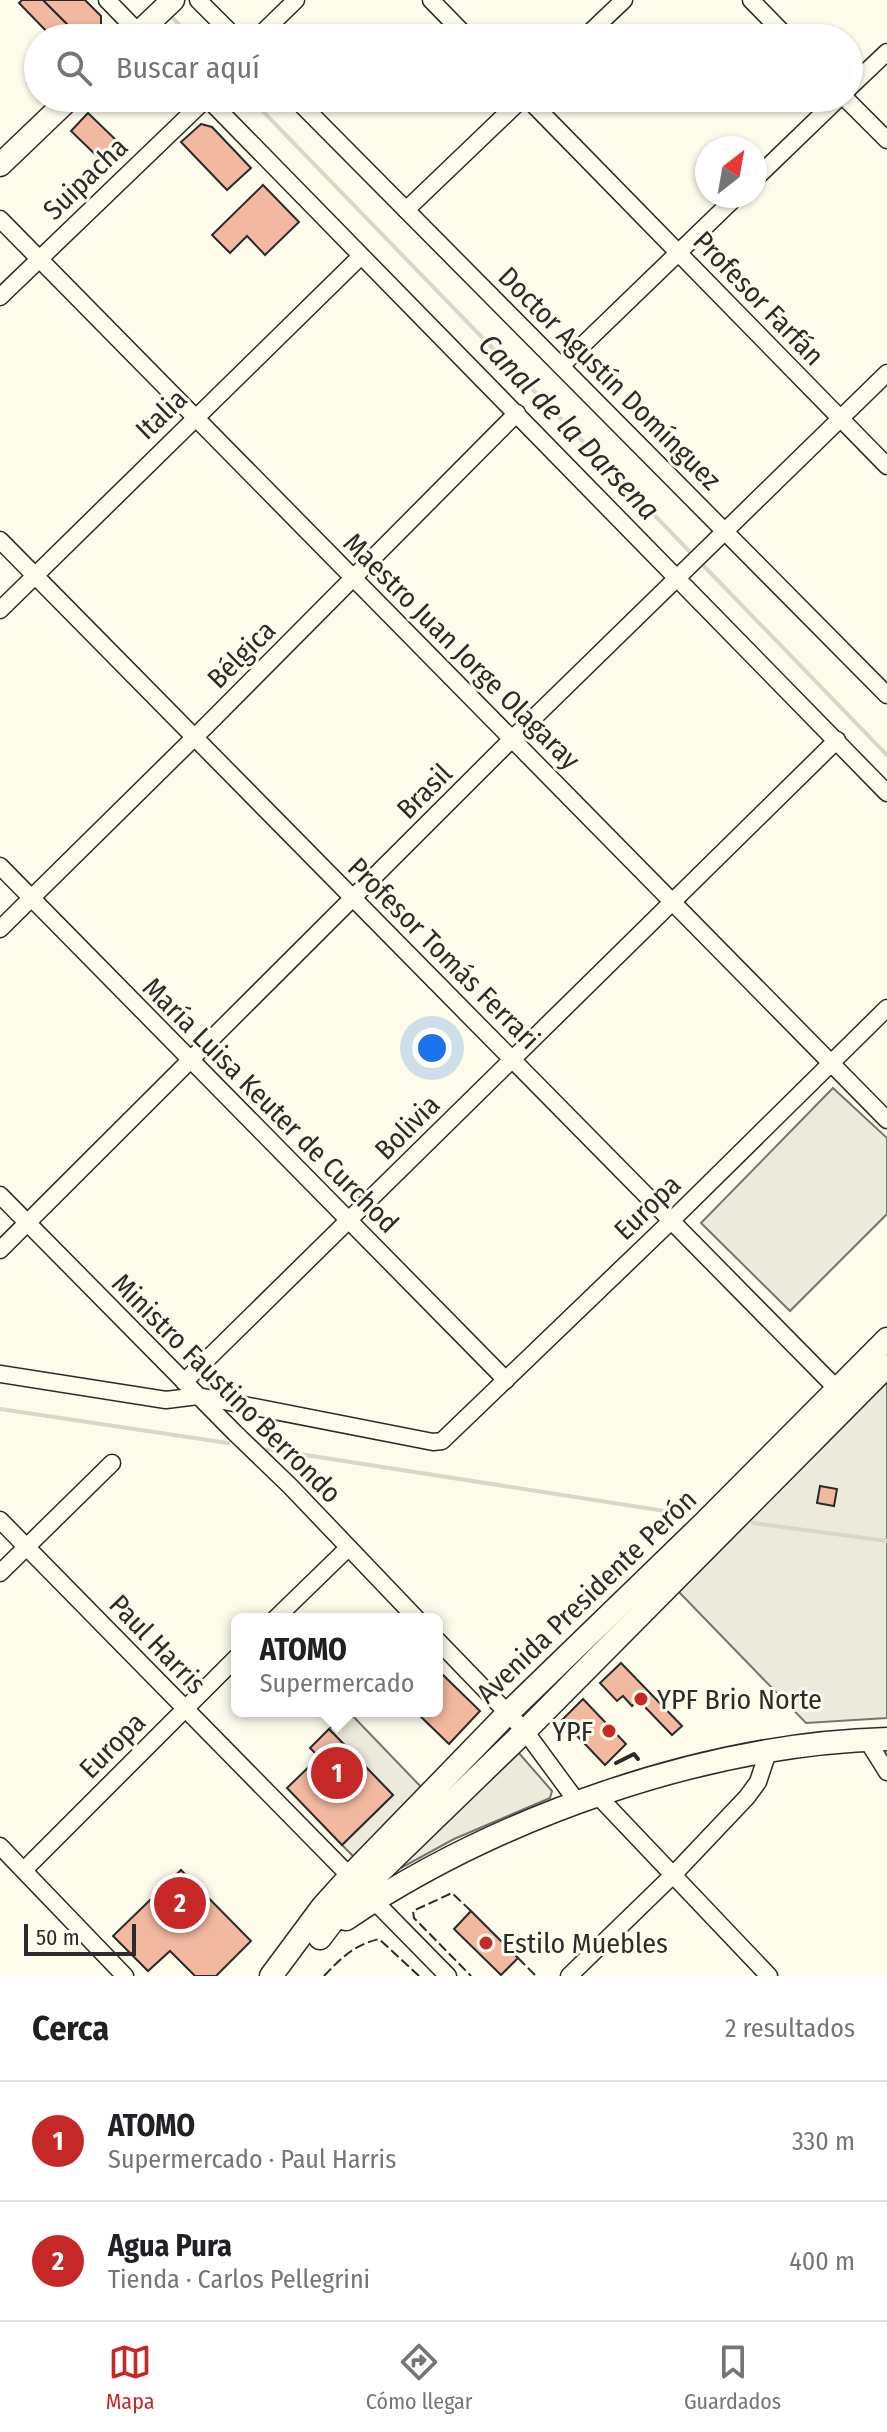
<!DOCTYPE html>
<html lang="es">
<head>
<meta charset="utf-8">
<style>
  body { margin:0; font-family:"Fira Sans Condensed",sans-serif; background:#f6f6f6; color:#202124 }
  .compass { position:absolute; left:695px; top:136px; width:72px; height:72px; border-radius:50%; background:#fff; box-shadow:0 2px 6px #0004; rotate:31deg }
  .scale { position:absolute; left:24px; bottom:20px; width:112px; box-sizing:border-box; padding-left:8px; border:4px solid #2b2b2b; border-top:0; font-size:22px; line-height:28px; white-space:nowrap; color:#2b2b2b; -webkit-text-stroke:6px #fdfbea; paint-order:stroke }
  .you { position:absolute; left:432px; top:1048px; width:28px; height:28px; margin:-20px; border:6px solid #fff; border-radius:50%; background:#1a73e8; box-shadow:0 0 0 12px #1a73e833 }
  .badge { display:grid; place-items:center; width:52px; height:52px; border-radius:50%; background:#c62828; color:#fff; font-size:26px; font-weight:700 }
  .pin { position:absolute; translate:-50% -50%; border:4px solid #fff; box-shadow:0 2px 8px #0006 }
  .popup { position:absolute; left:231px; top:1613px; width:212px; height:104px; box-sizing:border-box; display:grid; place-content:center; border-radius:12px; background:#fff; filter:drop-shadow(0 2px 6px #0005); font-size:26px; white-space:nowrap; color:#757577 }
  .popup b { font-size:30px; color:#202124 }
  .popup::after { content:''; position:absolute; left:50%; top:100%; margin-left:-16px; border:16px solid transparent; border-top-color:#fff }
  .list { margin:0; padding:0; list-style:none }
  h2 { display:flex; justify-content:space-between; align-items:center; height:104px; margin:0; padding:0 32px; font-size:34px }
  h2 small { font-size:26px; font-weight:400; color:#757577 }
  .list li { display:grid; grid-template-columns:52px 1fr auto; gap:24px; align-items:center; box-sizing:border-box; height:120px; padding:0 32px; border-top:2px solid #e0e0e0 }
  .list b { display:block; font-size:30px; white-space:nowrap }
  .list p { margin:0; font-size:26px; white-space:nowrap; color:#757577 }
  .list em { font-size:26px; font-style:normal; color:#757577 }
  .icon { flex:none; width:44px; height:44px; fill:none; stroke:currentColor; stroke-width:2; stroke-linecap:round; stroke-linejoin:round }
  .map { position:relative; flex:none; width:887px; height:1976px; overflow:hidden }
  .search { position:absolute; background:#fff; box-shadow:0 2px 6px #0004; left:24px; right:24px; top:24px; height:88px; display:flex; align-items:center; gap:20px; box-sizing:border-box; padding:0 28px; border-radius:44px; color:#757577; font-size:30px }
  .sheet { height:344px; background:#fff }
  nav { display:flex; justify-content:space-around; align-items:center; box-sizing:border-box; height:112px; border-top:2px solid #e0e0e0; background:#fff; font-size:22px; color:#757577 }
  nav a { display:grid; justify-items:center; gap:4px }
  nav .on { color:#c62828 }
  .map>svg:first-child { display:block }
  .green { fill:#ecebdb; stroke:#74746e; stroke-width:2 }
  .parking { fill:#eceadb; stroke:#74746e; stroke-width:2 }
  .lines { fill:none; stroke-linecap:round; stroke-linejoin:round }
  .stream { stroke:#d8d7c9; stroke-width:4 }
  .building { fill:#f2b8a0; stroke:#2b2b2b; stroke-width:2 }
  .minor-casing { stroke:#2b2b2b; stroke-width:19 }
  .major-casing { stroke:#2b2b2b; stroke-width:25 }
  .minor { stroke:#fdfbea; stroke-width:16 }
  .major { stroke:#fdfbea; stroke-width:22 }
  .fence { stroke:#2b2b2b; stroke-width:2; stroke-dasharray:10 4; stroke-linecap:butt }
  .wall { stroke:#2b2b2b; stroke-width:4 }
  .poi-dot { fill:#c62828; stroke:#fdfbea; stroke-width:3 }
  .labels { text-anchor:middle; stroke-width:6; stroke-linejoin:round; paint-order:stroke }
  .street-label { font-size:28px; fill:#2b2b2b; stroke:#fdfbea }
  .poi-label { font-size:28px; fill:#2b2b2b; stroke:#fdfbea; text-anchor:start }
  .water-label { font-size:30px; font-style:italic; fill:#2b2b2b; stroke:#fdfbea }
</style>
</head>
<body>
<div class="map">
<svg width="887" height="1976" viewBox="0 0 887 1976">
  <rect width="100%" height="100%" fill="#fdfbea"/>
  <g class="green">
    <polygon points="833,1088 887,1138 887,1214 790,1311 701,1223"/>
    <polygon points="887,1377 887,1718 806,1723 676,1589"/>
    <polygon points="518,1752 552,1791 550,1798 454,1839 401,1868 399,1865"/>
  </g>
  <polygon class="parking" points="348,1711 424,1790 354,1857 342,1845 393,1795 329,1729"/>
  <g class="lines">
    <g class="stream">
      <polyline points="168,13 192,38"/>
      <polyline points="250,98 694,556"/>
      <polyline points="700,562 887,755"/>
      <polyline points="0,1409 228,1443"/>
      <polyline points="267,1449 684,1514"/>
      <polyline points="753,1523 887,1541"/>
    </g>
  </g>
  <g class="building">
    <polygon points="22,0 43,0 81,38 53,38 19,3"/>
    <polygon points="43,0 85,0 101,16 101,30 93,38 81,38"/>
    <polygon points="88,113 117,141 100,159 71,131"/>
    <polygon points="201,124 212,127 251,168 227,190 181,142"/>
    <polygon points="263,185 299,222 265,255 247,236 230,253 212,235"/>
    <polygon points="820,1486 837,1489 834,1506 817,1503"/>
    <polygon points="621,1663 682,1726 672,1735 643,1705 641,1707 636,1702 632,1706 623,1696 617,1701 600,1683"/>
    <polygon points="441,1673 480,1711 449,1744 415,1711 437,1711 437,1677"/>
    <polygon points="583,1699 626,1744 605,1765 562,1720"/>
    <polygon points="329,1729 393,1795 342,1845 287,1788 319,1757 310,1748"/>
    <polygon points="181,1870 251,1941 216,1976 195,1976 170,1951 148,1971 113,1936"/>
    <polygon points="471,1911 518,1958 501,1975 454,1929"/>
  </g>
  <g class="lines">
    <g class="minor-casing">
      <g id="minor">
        <polyline points="107,0 144,38"/>
        <polyline points="198,0 236,38"/>
        <polyline points="431,0 468,38"/>
        <polyline points="751,0 788,38"/>
        <polyline points="257,38 296,0"/>
        <polyline points="584,38 624,0"/>
        <polyline points="849,88 887,52"/>
        <polyline points="207,98 887,793"/>
        <polyline points="295,98 887,695"/>
        <polyline points="527,98 887,466"/>
        <polyline points="845,98 887,140"/>
        <polyline points="755,179 839,98"/>
        <polyline points="406,210 523,98"/>
        <polyline points="0,219 887,1120"/>
        <polyline points="0,297 207,98"/>
        <polyline points="561,366 737,196"/>
        <polyline points="0,540 844,1396"/>
        <polyline points="0,610 360,257"/>
        <polyline points="0,866 506,1380"/>
        <polyline points="0,929 210,722 517,413"/>
        <polyline points="0,1195 235,1433 290,1486 417,1619"/>
        <polyline points="0,1250 512,739 887,373"/>
        <polyline points="0,1374 166,1400 198,1396 433,1442 442,1441 671,1221 887,1008"/>
        <polyline points="184,1382 837,740"/>
        <polyline points="0,1520 448,1976"/>
        <polyline points="0,1573 112,1463"/>
        <polyline points="275,1619 348,1548"/>
        <polyline points="437,1640 525,1731 578,1803"/>
        <polyline points="867,1740 887,1772"/>
        <polyline points="598,1796 769,1976"/>
        <polyline points="0,1846 125,1976"/>
        <polyline points="24,1870 237,1657"/>
        <polyline points="569,1976 674,1874 747,1797 758,1782 768,1752"/>
      </g>
    </g>
    <g class="major-casing">
      <g id="major">
        <polyline points="133,38 173,0"/>
        <polyline points="0,165 70,98"/>
        <path d="M 346,1919 C 498,1817 704,1744 887,1739"/>
        <polyline points="320,1938 336,1917 362,1889 525,1731 887,1366"/>
        <polyline points="271,1976 323,1906 350,1876 508,1713 703,1524 887,1339"/>
      </g>
    </g>
    <use href="#minor" class="minor"/>
    <use href="#major" class="major"/>
    <g class="fence">
      <polyline points="471,1911 452,1893 413,1911 414,1918 471,1976"/>
      <polyline points="518,1958 536,1976"/>
      <path d="M 324,1976 C 341,1958 354,1945 379,1939 L 419,1976"/>
    </g>
    <polyline class="wall" points="616,1763 634,1754 638,1759"/>
  </g>
  <g class="poi-dot">
    <circle cx="641" cy="1699" r="8"/>
    <circle cx="609" cy="1731" r="8"/>
    <circle cx="486" cy="1943" r="8"/>
  </g>
  <g class="labels">
    <g class="street-label">
      <text transform="translate(85 178) rotate(-44)" y="10">Suipacha</text>
      <text transform="translate(759 298) rotate(46)" y="10">Profesor Farfán</text>
      <text transform="translate(610 378) rotate(45)" y="10">Doctor Agustín Domínguez</text>
      <text transform="translate(161 414) rotate(-44)" y="10">Italia</text>
      <text transform="translate(462 651) rotate(45)" y="10">Maestro Juan Jorge Olagaray</text>
      <text transform="translate(241 654) rotate(-45)" y="10">Bélgica</text>
      <text transform="translate(424 791) rotate(-45)" y="10">Brasil</text>
      <text transform="translate(444 953) rotate(45)" y="10">Profesor Tomás Ferrari</text>
      <text transform="translate(271 1105) rotate(45)" y="10">María Luisa Keuter de Curchod</text>
      <text transform="translate(407 1127) rotate(-45)" y="10">Bolivia</text>
      <text transform="translate(647 1207) rotate(-44)" y="10">Europa</text>
      <text transform="translate(227 1388) rotate(45)" y="10">Ministro Faustino Berrondo</text>
      <text transform="translate(586 1596) rotate(-44)" y="10">Avenida Presidente Perón</text>
      <text transform="translate(158 1644) rotate(46)" y="10">Paul Harris</text>
      <text transform="translate(112 1745) rotate(-45)" y="10">Europa</text>
    </g>
    <g class="poi-label">
      <text x="657" y="1709">YPF Brio Norte</text>
      <text x="593" y="1741" text-anchor="end">YPF</text>
      <text x="502" y="1953">Estilo Muebles</text>
    </g>
    <g class="water-label">
      <text transform="translate(569 427) rotate(46)" y="10">Canal de la Darsena</text>
    </g>
  </g>
</svg>
<svg class="compass" viewBox="-18 -18 36 36"><path d="M0-13l5 13h-10z" fill="#e53935"/><path d="M0 13l5-13h-10z" fill="#757577"/></svg>
<div class="scale">50 m</div>
<div class="you"></div>
<div class="pin badge" style="left:337px;top:1773px">1</div>
<div class="popup"><b>ATOMO</b>Supermercado</div>
<div class="pin badge" style="left:180px;top:1903px">2</div>
<div class="search"><svg class="icon" aria-label="search" viewBox="0 0 24 24"><circle cx="10" cy="10" r="6"/><path d="M15 15l6 6"/></svg>Buscar aquí</div>
</div>
<section class="sheet">
<h2>Cerca<small>2 resultados</small></h2>
<ul class="list">
<li><span class="badge">1</span><div><b>ATOMO</b><p>Supermercado · Paul Harris</p></div><em>330 m</em></li>
<li><span class="badge">2</span><div><b>Agua Pura</b><p>Tienda · Carlos Pellegrini</p></div><em>400 m</em></li>
</ul>
</section>
<nav>
<a class="on"><svg class="icon" aria-label="map" viewBox="0 0 24 24"><path d="M3 6l6-2 6 2 6-2v14l-6 2-6-2-6 2zM9 4v14M15 6v14"/></svg>Mapa</a>
<a><svg class="icon" aria-label="directions" viewBox="0 0 24 24"><path d="M12 3l9 9-9 9-9-9zM9 14v-3h6M13 9l2 2-2 2"/></svg>Cómo llegar</a>
<a><svg class="icon" aria-label="saved" viewBox="0 0 24 24"><path d="M7 4h10v16l-5-4-5 4z"/></svg>Guardados</a>
</nav>
</body>
</html>
